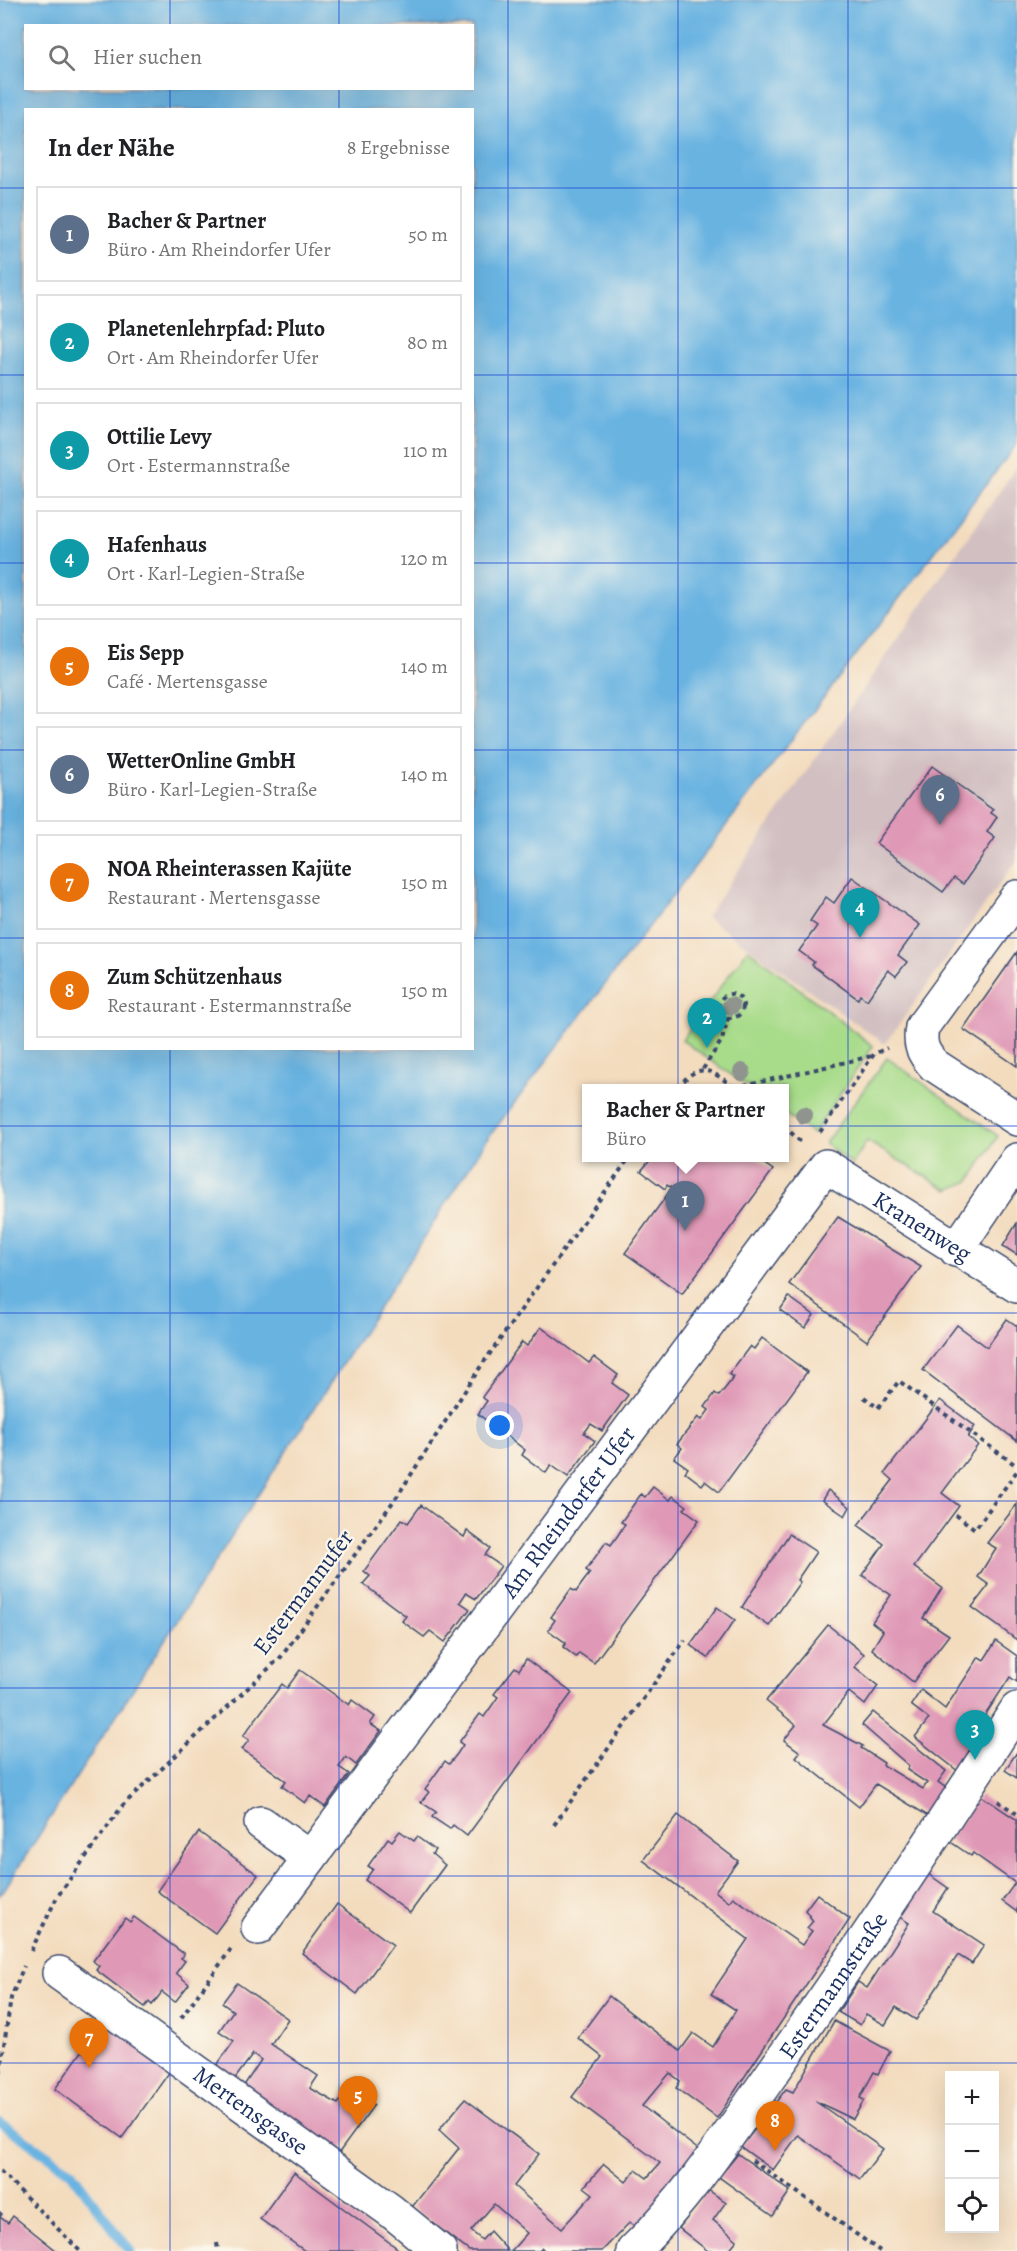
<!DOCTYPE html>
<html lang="de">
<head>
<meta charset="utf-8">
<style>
  body { margin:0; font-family:Alegreya,serif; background:#f2f2f2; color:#202124 }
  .controls { position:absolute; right:18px; bottom:18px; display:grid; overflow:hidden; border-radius:0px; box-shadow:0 6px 24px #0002 }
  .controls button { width:54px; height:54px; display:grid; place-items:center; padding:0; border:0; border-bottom:2px solid #e0e0e0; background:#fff; color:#202124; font:30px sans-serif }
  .you { position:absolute; left:500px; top:1426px; width:21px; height:21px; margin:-15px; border:4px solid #fff; border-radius:50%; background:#1a73e8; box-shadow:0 0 0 9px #1a73e833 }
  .badge { display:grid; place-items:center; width:39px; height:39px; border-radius:50%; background:#d93025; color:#fff; font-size:20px; font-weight:700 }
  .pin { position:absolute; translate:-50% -50px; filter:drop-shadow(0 2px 3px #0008) }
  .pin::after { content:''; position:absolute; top:32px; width:21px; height:18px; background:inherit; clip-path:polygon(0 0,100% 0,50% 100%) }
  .popup { position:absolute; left:582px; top:1084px; width:207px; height:78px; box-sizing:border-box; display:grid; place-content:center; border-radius:0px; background:#fff; filter:drop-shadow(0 2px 4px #0005); font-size:20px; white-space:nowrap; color:#757577 }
  .popup b { font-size:22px; color:#202124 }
  .popup::after { content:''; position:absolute; left:50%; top:100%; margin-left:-12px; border:12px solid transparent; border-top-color:#fff }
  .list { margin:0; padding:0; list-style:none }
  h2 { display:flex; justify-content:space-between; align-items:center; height:78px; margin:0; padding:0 24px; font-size:26px }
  h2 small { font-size:20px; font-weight:400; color:#757577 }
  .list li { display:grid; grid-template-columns:39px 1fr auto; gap:18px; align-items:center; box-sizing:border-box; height:96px; margin:0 12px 12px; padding:0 12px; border:2px solid #e0e0e0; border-radius:0px }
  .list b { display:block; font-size:22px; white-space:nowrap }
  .list p { margin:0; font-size:20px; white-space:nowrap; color:#757577 }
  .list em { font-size:20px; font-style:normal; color:#757577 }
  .icon { flex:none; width:33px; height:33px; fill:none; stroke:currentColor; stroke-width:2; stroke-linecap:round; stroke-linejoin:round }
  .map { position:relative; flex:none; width:1017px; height:2251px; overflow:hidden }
  .search { position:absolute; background:#fff; box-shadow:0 6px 24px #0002; left:24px; top:24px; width:450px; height:66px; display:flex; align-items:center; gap:15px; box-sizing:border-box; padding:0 21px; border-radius:0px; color:#757577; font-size:22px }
  .panel { position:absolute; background:#fff; box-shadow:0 6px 24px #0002; left:24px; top:108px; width:450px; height:942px; border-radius:0px }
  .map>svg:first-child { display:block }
  .industrial { fill:#d2bfc1 }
  .green { fill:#a8db8a; stroke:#628574; stroke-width:1.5 }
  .water { fill:#69b3e1; stroke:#4271a0; stroke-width:1.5; fill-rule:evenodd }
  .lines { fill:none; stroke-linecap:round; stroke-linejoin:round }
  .stream { stroke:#69b3e1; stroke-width:10 }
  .building { fill:#df98b6 }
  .street-casing { stroke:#3b496c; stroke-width:36 }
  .path { stroke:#3b496c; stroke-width:4; stroke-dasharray:4.5 4.5; stroke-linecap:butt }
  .street { stroke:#fff; stroke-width:33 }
  .tree { fill:#8f948f }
  .grid { fill:none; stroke:#1d4ed8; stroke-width:1.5; stroke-opacity:0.55 }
  .labels { text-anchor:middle; stroke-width:4.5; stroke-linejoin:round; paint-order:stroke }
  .street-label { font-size:24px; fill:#1b2f5e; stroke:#fbf7ec }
</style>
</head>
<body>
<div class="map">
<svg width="1017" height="2251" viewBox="0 0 1017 2251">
  <rect width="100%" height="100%" fill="#fbf7ec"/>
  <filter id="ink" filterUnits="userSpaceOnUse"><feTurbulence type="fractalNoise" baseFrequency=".0167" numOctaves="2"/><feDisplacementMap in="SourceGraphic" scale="12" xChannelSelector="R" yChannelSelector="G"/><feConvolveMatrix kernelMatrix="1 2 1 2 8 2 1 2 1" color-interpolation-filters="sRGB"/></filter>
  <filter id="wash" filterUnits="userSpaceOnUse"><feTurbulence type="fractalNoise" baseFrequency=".008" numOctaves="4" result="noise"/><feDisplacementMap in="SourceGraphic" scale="24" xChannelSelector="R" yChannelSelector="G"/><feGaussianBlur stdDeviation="1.35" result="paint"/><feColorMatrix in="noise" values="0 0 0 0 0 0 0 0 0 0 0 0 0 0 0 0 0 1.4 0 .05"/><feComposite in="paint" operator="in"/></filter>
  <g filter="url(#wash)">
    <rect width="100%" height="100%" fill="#f3dcbe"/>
    <polygon class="industrial" points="1017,466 1017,860 885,1044 706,917"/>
    <g class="green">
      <polygon points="748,949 873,1046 813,1134 784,1113 784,1088 750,1088 682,1040"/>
      <polygon points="887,1058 998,1136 970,1181 948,1190 867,1141 852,1165 825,1143"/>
    </g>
    <path class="water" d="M 0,0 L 1017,0 L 1017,444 L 488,1138 L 0,1896 ZM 26,26 L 472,26 L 472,88 L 26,88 ZM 26,110 L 472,110 L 472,1048 L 26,1048 Z"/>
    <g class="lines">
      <polyline class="stream" points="0,2122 71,2172 130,2251"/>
    </g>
    <g id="blocks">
      <g class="building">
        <polygon points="932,766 993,810 991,813 997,817 987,832 995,838 963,884 954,878 943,892 876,843"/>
        <polygon points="852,877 920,925 898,955 907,962 896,976 888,970 867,1000 860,995 858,999 812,965 814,962 799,951 817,926 810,921 826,897 834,903"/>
        <polygon points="1017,952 1017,1066 963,1029"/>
        <polygon points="652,1158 756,1158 773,1170 682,1294 625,1253 672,1188 667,1185 665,1189 641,1171"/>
        <polygon points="838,1217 921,1267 867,1341 789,1284"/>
        <polygon points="1017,1223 1017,1255 1003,1246"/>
        <polygon points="789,1297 814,1315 805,1328 780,1310"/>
        <polygon points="1007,1319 1017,1326 1017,1441 923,1370 957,1325 987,1347"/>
        <polygon points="541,1327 589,1363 594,1357 618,1375 612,1383 628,1395 602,1431 591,1424 584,1433 595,1441 568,1477 551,1465 546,1473 522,1455 525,1450 478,1414 487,1401 482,1397 522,1342 527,1346"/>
        <polygon points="762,1338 807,1372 719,1492 705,1481 702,1485 685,1472 688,1468 674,1458 682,1448 677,1444 698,1417 702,1420 709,1410 705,1407 715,1393 719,1396 727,1386 734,1377 729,1374 750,1346 754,1349"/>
        <polygon points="940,1400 975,1426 968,1437 978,1445 942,1493 959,1506 914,1567 942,1588 923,1618 949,1635 913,1682 872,1649 883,1631 872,1622 891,1595 862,1575 884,1544 858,1525 893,1480 885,1473"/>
        <polygon points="653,1487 670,1500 673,1496 687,1506 684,1509 699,1520 594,1663 579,1653 576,1657 563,1647 566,1643 548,1630 555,1620 551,1617 571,1589 576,1592 583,1582 590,1573 586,1570 606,1542 611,1545 618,1535 625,1524 621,1522 641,1494 645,1497"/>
        <polygon points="828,1490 850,1507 845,1516 822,1500"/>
        <polygon points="1017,1504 1017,1640 972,1607 989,1585 978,1577 996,1548 987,1543"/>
        <polygon points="421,1505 464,1537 467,1531 490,1548 485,1555 501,1566 476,1599 466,1593 460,1602 470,1609 445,1642 430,1631 424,1637 402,1621 406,1616 363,1584 370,1576 364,1571 402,1519 408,1523"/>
        <polygon points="789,1534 816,1552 797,1580 800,1582 769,1626 742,1607"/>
        <polygon points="717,1607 735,1620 708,1658 690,1645"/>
        <polygon points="828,1625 864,1654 855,1667 878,1686 865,1705 849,1692 823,1725 863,1746 861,1748 884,1763 883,1765 923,1789 927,1783 907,1770 909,1766 862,1725 873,1712 946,1771 938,1782 946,1788 928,1816 876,1784 859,1807 796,1757 800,1752 784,1740 796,1725 766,1701"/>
        <polygon points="996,1641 1017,1656 1017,1682 1010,1677 974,1732 982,1739 959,1772 915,1737 929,1719 911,1705 921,1690 945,1709 979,1657 984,1660"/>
        <polygon points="526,1659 572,1693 467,1836 453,1825 450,1829 432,1817 436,1812 421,1802 429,1792 425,1789 445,1761 449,1764 457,1754 463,1745 459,1742 480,1714 484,1717 498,1697 494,1694 515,1667 519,1670"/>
        <polygon points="300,1670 349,1705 352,1700 375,1717 370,1724 381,1731 356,1765 346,1757 339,1767 349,1774 325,1807 310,1796 305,1803 282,1786 286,1781 242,1749 249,1740 243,1736 282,1684 287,1688"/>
        <polygon points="1017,1752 1017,1778 1005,1770"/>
        <polygon points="980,1795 1017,1820 1017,1912 1002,1901 1015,1883 973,1853 971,1856 948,1840"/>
        <polygon points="678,1815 738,1861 715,1891 729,1902 733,1897 802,1945 812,1931 807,1928 813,1921 805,1910 817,1894 850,1919 717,2118 676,2088 680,2081 670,2073 642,2106 700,2151 636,2228 630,2222 602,2251 545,2251 542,2248 539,2251 511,2251 527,2233 494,2204 471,2231 482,2240 490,2231 508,2251 469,2251 412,2207 459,2148 439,2130 465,2099 539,2154 514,2186 562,2228 593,2194 584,2187 604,2164 626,2182 636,2170 647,2178 660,2163 572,2097 602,2057 578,2038 609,1996 680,2051 693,2033 713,2047 736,2010 711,1994 748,1939 643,1860"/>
        <polygon points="400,1831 414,1841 417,1837 435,1850 432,1854 445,1865 410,1913 365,1880 373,1869 368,1866 388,1838 392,1841"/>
        <polygon points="199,1832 258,1875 215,1933 157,1891"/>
        <polygon points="927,1873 948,1888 933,1911 984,1945 972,1964 958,1955 916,2020 896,2007 885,2025 866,2014 860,2025 838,2012 858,1982 867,1988 909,1923 898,1916"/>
        <polygon points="337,1904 393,1945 357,1994 302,1953"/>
        <polygon points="134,1917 184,1954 181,1958 185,1961 176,1973 189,1984 175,2002 162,1992 152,2005 149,2002 145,2007 96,1970 99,1966 93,1961 125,1918 130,1922"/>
        <polygon points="237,1983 288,2019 271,2044 318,2076 310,2088 338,2104 350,2087 374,2105 338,2154 243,2087 261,2060 253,2054 234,2080 215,2068 234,2041 219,2031 233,2011 222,2003"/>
        <polygon points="104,2021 171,2070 122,2138 55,2089"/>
        <polygon points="834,2021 890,2051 878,2074 874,2072 860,2098 864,2100 853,2119 815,2101 883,2149 860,2179 798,2135 773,2170 741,2147 786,2089 793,2092"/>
        <polygon points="738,2154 790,2191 773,2216 719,2177"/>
        <polygon points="294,2172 397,2248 399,2251 305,2251 260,2219"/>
        <polygon points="708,2190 726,2202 713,2220 737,2240 728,2251 708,2251 679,2228"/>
        <polygon points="0,2212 2,2214 0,2217 8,2223 13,2216 57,2251 0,2251"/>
      </g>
    </g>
  </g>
  <g filter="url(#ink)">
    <use href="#blocks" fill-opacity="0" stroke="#3b496c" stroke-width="1.5"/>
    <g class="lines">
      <g class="street-casing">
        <g id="street">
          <path d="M 1017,897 L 922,1027 C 919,1044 922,1052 934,1065 L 1017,1119"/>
          <polyline points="956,1250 1017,1160"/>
          <polyline points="261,1823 310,1858"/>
          <path id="s1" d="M 258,1928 L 826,1166 L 1017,1286"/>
          <path id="s2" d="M 59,1973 L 391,2211 L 440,2251"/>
          <path id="s3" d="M 633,2251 C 687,2199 730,2133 773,2072 C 858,1953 938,1831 1017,1709"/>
        </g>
      </g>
      <g class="path">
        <circle cx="731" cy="1006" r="12"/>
        <polyline points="703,1069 722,1040 728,1018"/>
        <path d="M 678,1088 C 699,1059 712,1071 735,1088"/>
        <polyline points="735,1088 872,1056"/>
        <polyline points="784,1126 802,1143"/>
        <polyline points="820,1132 874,1054 887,1048"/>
        <polyline points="864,1397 878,1408 899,1381 1017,1466"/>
        <polyline points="956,1515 975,1529 1017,1471"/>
        <polyline points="998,1801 1017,1814"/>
        <polyline points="554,1825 685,1640"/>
        <polyline points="31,1951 57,1897 123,1805 281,1657 398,1495 479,1369 629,1158"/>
        <polyline points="181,2018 231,1949"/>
        <polyline points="0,2072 11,1998 24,1966"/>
        <polyline points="752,2160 880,2251"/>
        <polyline points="0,2171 80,2251"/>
        <polyline points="217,2243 218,2251"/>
      </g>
      <use href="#street" class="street"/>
    </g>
    <g class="tree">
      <circle cx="731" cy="1006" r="9"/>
      <circle cx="742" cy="1072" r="9"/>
      <circle cx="804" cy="1115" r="9"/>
    </g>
  </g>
  <path class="grid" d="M 170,0 L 170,26M 339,0 L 339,26M 508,0 L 508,2251M 678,0 L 678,2251M 848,0 L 848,2251M 170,88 L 170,110M 339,88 L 339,110M 0,188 L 26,188M 472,188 L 1017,188M 0,375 L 26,375M 472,375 L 1017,375M 0,563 L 26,563M 472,563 L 1017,563M 0,750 L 26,750M 472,750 L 1017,750M 0,938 L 26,938M 472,938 L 1017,938M 170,1048 L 170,2251M 339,1048 L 339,2251M 0,1126 L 1017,1126M 0,1313 L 1017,1313M 0,1501 L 1017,1501M 0,1688 L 1017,1688M 0,1876 L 1017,1876M 0,2063 L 1017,2063"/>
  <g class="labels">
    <g class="street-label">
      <text dy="8" stroke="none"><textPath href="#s1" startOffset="1064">Kranenweg</textPath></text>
      <text dy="8" stroke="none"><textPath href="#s1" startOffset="519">Am Rheindorfer Ufer</textPath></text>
      <text transform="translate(303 1592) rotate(-53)" y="8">Estermannufer</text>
      <text dy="8" stroke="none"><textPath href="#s3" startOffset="333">Estermannstraße</textPath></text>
      <text dy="8" stroke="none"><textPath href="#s2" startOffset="236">Mertensgasse</textPath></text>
    </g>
  </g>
</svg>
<div class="controls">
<button>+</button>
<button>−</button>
<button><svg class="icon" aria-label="locate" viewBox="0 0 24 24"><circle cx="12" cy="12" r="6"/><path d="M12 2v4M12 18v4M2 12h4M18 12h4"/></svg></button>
</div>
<div class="you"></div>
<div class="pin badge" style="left:685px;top:1231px;background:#5c6f8a">1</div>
<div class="popup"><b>Bacher &amp; Partner</b>Büro</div>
<div class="pin badge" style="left:707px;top:1048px;background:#0f9aa8">2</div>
<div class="pin badge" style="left:975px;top:1760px;background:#0f9aa8">3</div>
<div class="pin badge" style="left:860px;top:938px;background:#0f9aa8">4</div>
<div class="pin badge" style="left:358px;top:2126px;background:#e8710a">5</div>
<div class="pin badge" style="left:940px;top:825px;background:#5c6f8a">6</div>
<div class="pin badge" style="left:89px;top:2068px;background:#e8710a">7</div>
<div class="pin badge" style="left:775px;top:2151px;background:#e8710a">8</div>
<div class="search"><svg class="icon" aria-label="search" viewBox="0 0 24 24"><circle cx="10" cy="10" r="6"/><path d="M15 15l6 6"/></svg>Hier suchen</div>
<section class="panel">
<h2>In der Nähe<small>8 Ergebnisse</small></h2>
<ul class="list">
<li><span class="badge" style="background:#5c6f8a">1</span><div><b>Bacher &amp; Partner</b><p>Büro · Am Rheindorfer Ufer</p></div><em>50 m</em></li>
<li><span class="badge" style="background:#0f9aa8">2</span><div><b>Planetenlehrpfad: Pluto</b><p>Ort · Am Rheindorfer Ufer</p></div><em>80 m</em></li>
<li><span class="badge" style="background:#0f9aa8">3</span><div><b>Ottilie Levy</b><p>Ort · Estermannstraße</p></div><em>110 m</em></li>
<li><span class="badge" style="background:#0f9aa8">4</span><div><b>Hafenhaus</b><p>Ort · Karl-Legien-Straße</p></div><em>120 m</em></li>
<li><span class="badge" style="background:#e8710a">5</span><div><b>Eis Sepp</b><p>Café · Mertensgasse</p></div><em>140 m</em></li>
<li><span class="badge" style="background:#5c6f8a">6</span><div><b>WetterOnline GmbH</b><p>Büro · Karl-Legien-Straße</p></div><em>140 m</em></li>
<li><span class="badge" style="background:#e8710a">7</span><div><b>NOA Rheinterassen Kajüte</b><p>Restaurant · Mertensgasse</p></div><em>150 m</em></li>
<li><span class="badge" style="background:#e8710a">8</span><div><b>Zum Schützenhaus</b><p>Restaurant · Estermannstraße</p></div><em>150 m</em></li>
</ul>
</section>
</div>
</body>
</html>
